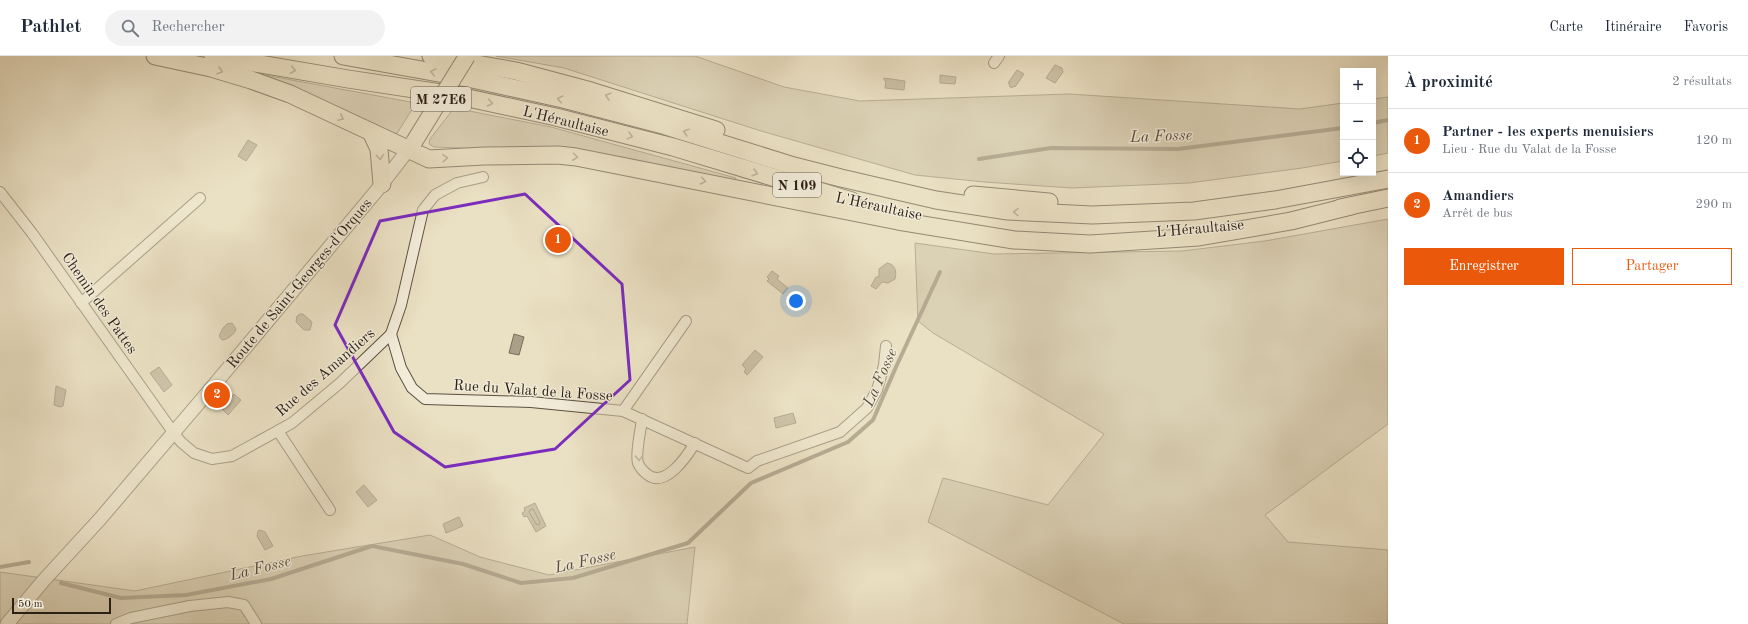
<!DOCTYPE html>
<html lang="fr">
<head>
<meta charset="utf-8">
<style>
  body { margin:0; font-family:"Old Standard TT",serif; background:#f2f2f3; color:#1f2937 }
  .controls { position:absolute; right:12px; top:12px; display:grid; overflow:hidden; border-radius:0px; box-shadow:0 4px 16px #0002 }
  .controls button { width:36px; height:36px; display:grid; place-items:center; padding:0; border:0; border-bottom:1px solid #e0e1e3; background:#fff; color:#1f2937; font:20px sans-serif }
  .scale { position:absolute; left:12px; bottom:10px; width:99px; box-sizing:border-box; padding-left:4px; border:2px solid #2d2015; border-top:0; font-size:11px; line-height:14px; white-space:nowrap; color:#2d2015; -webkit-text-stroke:3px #f1ebd8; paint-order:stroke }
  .you { position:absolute; left:796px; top:245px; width:14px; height:14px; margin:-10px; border:3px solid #fff; border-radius:50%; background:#1a73e8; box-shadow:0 0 0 6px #1a73e833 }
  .badge { display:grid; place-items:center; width:26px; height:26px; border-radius:50%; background:#ea580c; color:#fff; font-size:13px; font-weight:700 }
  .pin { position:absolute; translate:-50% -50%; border:2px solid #fff; box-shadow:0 1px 4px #0006 }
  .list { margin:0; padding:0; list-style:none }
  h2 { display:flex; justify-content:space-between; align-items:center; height:52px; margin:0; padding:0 16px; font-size:17px }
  h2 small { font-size:13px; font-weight:400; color:#747a83 }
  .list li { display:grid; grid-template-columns:26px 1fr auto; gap:12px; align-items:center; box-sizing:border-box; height:64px; padding:0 16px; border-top:1px solid #e0e1e3 }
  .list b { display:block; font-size:15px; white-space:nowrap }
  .list p { margin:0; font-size:13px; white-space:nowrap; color:#747a83 }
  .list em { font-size:13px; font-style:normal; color:#747a83 }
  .actions { display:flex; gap:8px; padding:12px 16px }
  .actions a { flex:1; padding:9px 0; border:1px solid #ea580c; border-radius:0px; text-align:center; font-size:14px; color:#ea580c }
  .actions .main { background:#ea580c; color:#fff }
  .icon { flex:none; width:22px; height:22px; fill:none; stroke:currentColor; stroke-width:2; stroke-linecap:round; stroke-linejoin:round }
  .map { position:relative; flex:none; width:1388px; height:568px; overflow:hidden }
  header { display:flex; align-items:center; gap:24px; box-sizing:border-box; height:56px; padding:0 20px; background:#fff; border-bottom:1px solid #e0e1e3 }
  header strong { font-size:19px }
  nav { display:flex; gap:22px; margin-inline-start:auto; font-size:14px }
  .search { width:280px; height:36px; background:#f2f2f3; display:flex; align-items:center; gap:10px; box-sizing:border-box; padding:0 14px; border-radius:22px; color:#747a83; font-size:15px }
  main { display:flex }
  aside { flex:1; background:#fff }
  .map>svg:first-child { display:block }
  .green { fill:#cabfa5; stroke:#7c705d }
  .water { fill:#aa9f88; stroke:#786c5a }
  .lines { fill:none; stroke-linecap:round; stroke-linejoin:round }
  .shore { stroke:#6c604e; stroke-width:1 }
  .stream { stroke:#786c5a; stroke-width:4 }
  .minor-casing { stroke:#5c5040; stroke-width:12 }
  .tertiary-casing { stroke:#5c5040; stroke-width:15 }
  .trunk-casing { stroke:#2d2015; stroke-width:19 }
  .minor { stroke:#f1ebd8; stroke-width:10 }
  .tertiary { stroke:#f1ebd8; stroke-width:13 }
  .trunk { stroke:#eae0c3; stroke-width:17 }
  .primary-bridge-casing { stroke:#2d2015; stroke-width:18; stroke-linecap:butt }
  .primary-bridge { stroke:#eae0c3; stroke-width:16 }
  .oneway { stroke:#8c806c }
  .oneway2 { stroke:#999080 }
  .marked { fill:none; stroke:#7b2cbf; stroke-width:3; stroke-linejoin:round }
  .labels { text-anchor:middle; stroke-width:3; stroke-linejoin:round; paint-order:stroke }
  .shield { fill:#f1ebd8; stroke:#685d50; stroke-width:1 }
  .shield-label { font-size:14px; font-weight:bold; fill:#2d2015 }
  .street-label { font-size:15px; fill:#2d2015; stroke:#f1ebd8 }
  .water-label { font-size:16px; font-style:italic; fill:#594c3d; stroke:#f1ebd8 }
</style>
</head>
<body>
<header>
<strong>Pathlet</strong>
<div class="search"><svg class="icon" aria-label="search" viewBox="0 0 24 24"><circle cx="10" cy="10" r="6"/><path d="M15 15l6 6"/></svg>Rechercher</div>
<nav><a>Carte</a><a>Itinéraire</a><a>Favoris</a></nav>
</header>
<main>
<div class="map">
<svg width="1388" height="568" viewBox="0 0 1388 568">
  <rect width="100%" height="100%" fill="#eae0c3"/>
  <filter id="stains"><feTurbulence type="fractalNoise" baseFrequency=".005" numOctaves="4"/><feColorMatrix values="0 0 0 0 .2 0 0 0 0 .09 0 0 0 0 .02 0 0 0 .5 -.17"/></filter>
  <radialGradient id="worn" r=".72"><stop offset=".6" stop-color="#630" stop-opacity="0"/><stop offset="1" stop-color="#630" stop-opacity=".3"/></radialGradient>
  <g class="green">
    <polygon points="496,0 695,0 784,31 860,45 1069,38 1300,53 1343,47 1343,105 1302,112 1189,127 1072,132 984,126 915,119 761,75 564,12"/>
    <polygon points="254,17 416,47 396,79"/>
    <polygon points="1388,41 1388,97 1373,100 1373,43"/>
    <polygon points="454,52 551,71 736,122 735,126 574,96 434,91 429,88 430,83"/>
    <polygon points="1388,163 1388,368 1265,459 1288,486 1388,494 1388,568 1124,568 928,466 943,422 1048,449 1104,378 933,277 918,265 915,187 994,198 1182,195 1265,185"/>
    <polygon points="430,479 480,501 549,519 695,491 687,568 0,568 0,516 135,535 302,500"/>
  </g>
  <g class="water">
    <polygon points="1055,9 1062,12 1063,16 1055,27 1046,22"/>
    <polygon points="1017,14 1024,18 1015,31 1014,30 1012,32 1009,30 1010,28 1008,27"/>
    <polygon points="940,19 956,21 955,28 940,27"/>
    <polygon points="884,22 905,25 904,34 885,32 886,25 884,24"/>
    <polygon points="248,84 257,89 246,105 238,100"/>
    <path d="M 887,207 C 895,208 897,216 895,223 L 888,227 L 882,226 L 876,233 L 871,230 L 876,221 L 879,221 L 879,213 Z"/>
    <polygon points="772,215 779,220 777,223 788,232 783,238 767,225 769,223 767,221"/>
    <polygon points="300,258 303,258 312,266 310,274 304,274 296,266 297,260"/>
    <path d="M 232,267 L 236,273 C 235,278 227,284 222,284 L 219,280 L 223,272 L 227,268 Z"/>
    <polygon points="514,278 524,281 519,299 509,297"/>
    <polygon points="755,294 763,301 747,319 744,316 746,313 742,309"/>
    <polygon points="159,311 172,329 164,336 150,317"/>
    <polygon points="56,330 66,334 63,350 60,351 54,349"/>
    <polygon points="234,338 241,344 228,359 222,353"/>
    <polygon points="793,357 796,367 776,372 774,362"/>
    <polygon points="364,429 377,444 368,451 356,436"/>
    <polygon points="535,447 546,470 536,476 527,460 524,461 522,457 525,455 524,452"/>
    <polygon points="459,461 463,470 446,477 443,468"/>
    <polygon points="260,474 265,476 273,490 265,494 257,480 258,475"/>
  </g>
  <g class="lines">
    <polygon class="shore" points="533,453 540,466 539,469 536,468 529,456 530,454"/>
    <g class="stream">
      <polyline points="1373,67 1388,64"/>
      <polyline points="979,103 1051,92 1178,93 1343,72"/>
      <polyline points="0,511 29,506"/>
      <polyline points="61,527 121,542 186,539 271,523 372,490 463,508 521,527 573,522 688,487 751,427 848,386 873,364 896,311 940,216"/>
    </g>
    <g class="minor-casing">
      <g id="minor">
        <polyline points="994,7 999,0"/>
        <polyline points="483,121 457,127 435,139 423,154 401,249 391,278 401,312 412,332 425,343 531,346 623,355 748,412 757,405 840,376 867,352 877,334 884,309 886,290"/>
        <polyline points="0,136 32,177 173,376 181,386 194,397 212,403 232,400 292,367 340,327 391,278"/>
        <polyline points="81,247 200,142"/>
        <polyline points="623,355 686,265"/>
        <path d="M 642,363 C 641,374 635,397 638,407 C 640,412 644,416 648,419 C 666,432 687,400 695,387"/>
        <polyline points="278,375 330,454"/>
        <polyline points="116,568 131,562 190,550 228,546 244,549 256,568"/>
      </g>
    </g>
    <g class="tertiary-casing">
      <polyline id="tertiary" points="7,568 44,524 100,463 209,335 378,133 408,94"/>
    </g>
    <g class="trunk-casing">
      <g id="trunk">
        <polyline points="155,0 211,12 251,24 290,38 429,103 484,100 558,99 576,101 898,165 1014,184 1090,188 1199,181 1291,165 1351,150"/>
        <polyline points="213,0 348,23 454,39 556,61 673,91 852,145"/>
        <polyline points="343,0 472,23 563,43 659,68 794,110 841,122 936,144 1008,155 1092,159 1194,155 1275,144 1388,123"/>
        <polyline points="431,0 516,15 591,35 716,74"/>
        <polyline points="371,76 379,93 382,128"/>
        <polyline points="973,139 1049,146"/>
        <polyline points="1340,152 1388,142"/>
      </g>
    </g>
    <use href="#minor" class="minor"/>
    <use href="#tertiary" class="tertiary"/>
    <use href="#trunk" class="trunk"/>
    <g class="primary-bridge-casing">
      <polyline id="primary-bridge" points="414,86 467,0"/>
    </g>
    <use href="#primary-bridge" class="primary-bridge"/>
  </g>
  <defs><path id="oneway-chevron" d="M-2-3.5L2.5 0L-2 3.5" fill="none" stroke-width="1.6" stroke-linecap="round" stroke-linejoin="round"/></defs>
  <g class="oneway">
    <use href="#oneway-chevron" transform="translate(293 14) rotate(10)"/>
    <use href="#oneway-chevron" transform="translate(220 15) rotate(17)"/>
    <use href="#oneway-chevron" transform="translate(433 16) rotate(-169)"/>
    <use href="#oneway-chevron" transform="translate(608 40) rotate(-163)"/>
    <use href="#oneway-chevron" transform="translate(560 43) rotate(-167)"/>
    <use href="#oneway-chevron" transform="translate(490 47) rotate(12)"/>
    <use href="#oneway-chevron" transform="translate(341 62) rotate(25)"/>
    <use href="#oneway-chevron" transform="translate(686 76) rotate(-163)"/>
    <use href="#oneway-chevron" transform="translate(630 80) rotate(15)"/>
    <use href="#oneway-chevron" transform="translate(380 101) rotate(84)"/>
    <use href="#oneway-chevron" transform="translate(575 101) rotate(7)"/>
    <use href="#oneway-chevron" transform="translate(445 102) rotate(-3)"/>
    <use href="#oneway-chevron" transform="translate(755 117) rotate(17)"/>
    <use href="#oneway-chevron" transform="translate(703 125) rotate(12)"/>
    <use href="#oneway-chevron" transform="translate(1016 156) rotate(-178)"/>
  </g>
  <use class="oneway2" href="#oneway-chevron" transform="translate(639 402) rotate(88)"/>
  <path d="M0 0H1388V568H0ZM 525,138 L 622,228 L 630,324 L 555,393 L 445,411 L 394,376 L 335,269 L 380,165 Z" fill="#eae0c3" fill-opacity=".55" fill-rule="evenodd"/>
  <path class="marked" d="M 525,138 L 622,228 L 630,324 L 555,393 L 445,411 L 394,376 L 335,269 L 380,165 Z"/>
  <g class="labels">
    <g class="shield">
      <rect x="411" y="31" width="60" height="24" rx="3"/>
      <rect x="773" y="117" width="48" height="24" rx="3"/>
    </g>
    <g class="shield-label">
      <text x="441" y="48">M 27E6</text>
      <text x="797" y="134">N 109</text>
    </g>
    <g class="street-label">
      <text transform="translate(566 65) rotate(14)" y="5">L'Héraultaise</text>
      <text transform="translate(879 150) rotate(12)" y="5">L'Héraultaise</text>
      <text transform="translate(1200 172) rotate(-5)" y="5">L'Héraultaise</text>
      <text transform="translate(299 227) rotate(-50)" y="5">Route de Saint-Georges-d'Orques</text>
      <text transform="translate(100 247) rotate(55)" y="5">Chemin des Pattes</text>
      <text transform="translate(325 316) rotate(-41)" y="5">Rue des Amandiers</text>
      <text transform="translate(533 334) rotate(4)" y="5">Rue du Valat de la Fosse</text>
    </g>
    <g class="water-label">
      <text transform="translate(1161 79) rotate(-2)" y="6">La Fosse</text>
      <text transform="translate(879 321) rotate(-66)" y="6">La Fosse</text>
      <text transform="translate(585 504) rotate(-13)" y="6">La Fosse</text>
      <text transform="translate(260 511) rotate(-14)" y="6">La Fosse</text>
    </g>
  </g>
  <rect width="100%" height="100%" filter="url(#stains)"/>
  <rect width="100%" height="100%" fill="url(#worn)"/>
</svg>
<div class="controls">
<button>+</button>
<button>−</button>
<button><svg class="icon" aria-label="locate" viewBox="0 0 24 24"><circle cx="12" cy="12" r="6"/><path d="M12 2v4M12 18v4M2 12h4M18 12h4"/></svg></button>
</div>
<div class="scale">50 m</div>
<div class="you"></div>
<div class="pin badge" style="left:558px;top:184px">1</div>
<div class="pin badge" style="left:217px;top:339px">2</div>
</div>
<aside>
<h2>À proximité<small>2 résultats</small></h2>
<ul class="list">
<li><span class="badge">1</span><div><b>Partner - les experts menuisiers</b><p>Lieu · Rue du Valat de la Fosse</p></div><em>120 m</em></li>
<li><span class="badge">2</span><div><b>Amandiers</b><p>Arrêt de bus</p></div><em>290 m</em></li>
</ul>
<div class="actions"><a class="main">Enregistrer</a><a>Partager</a></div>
</aside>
</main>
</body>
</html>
